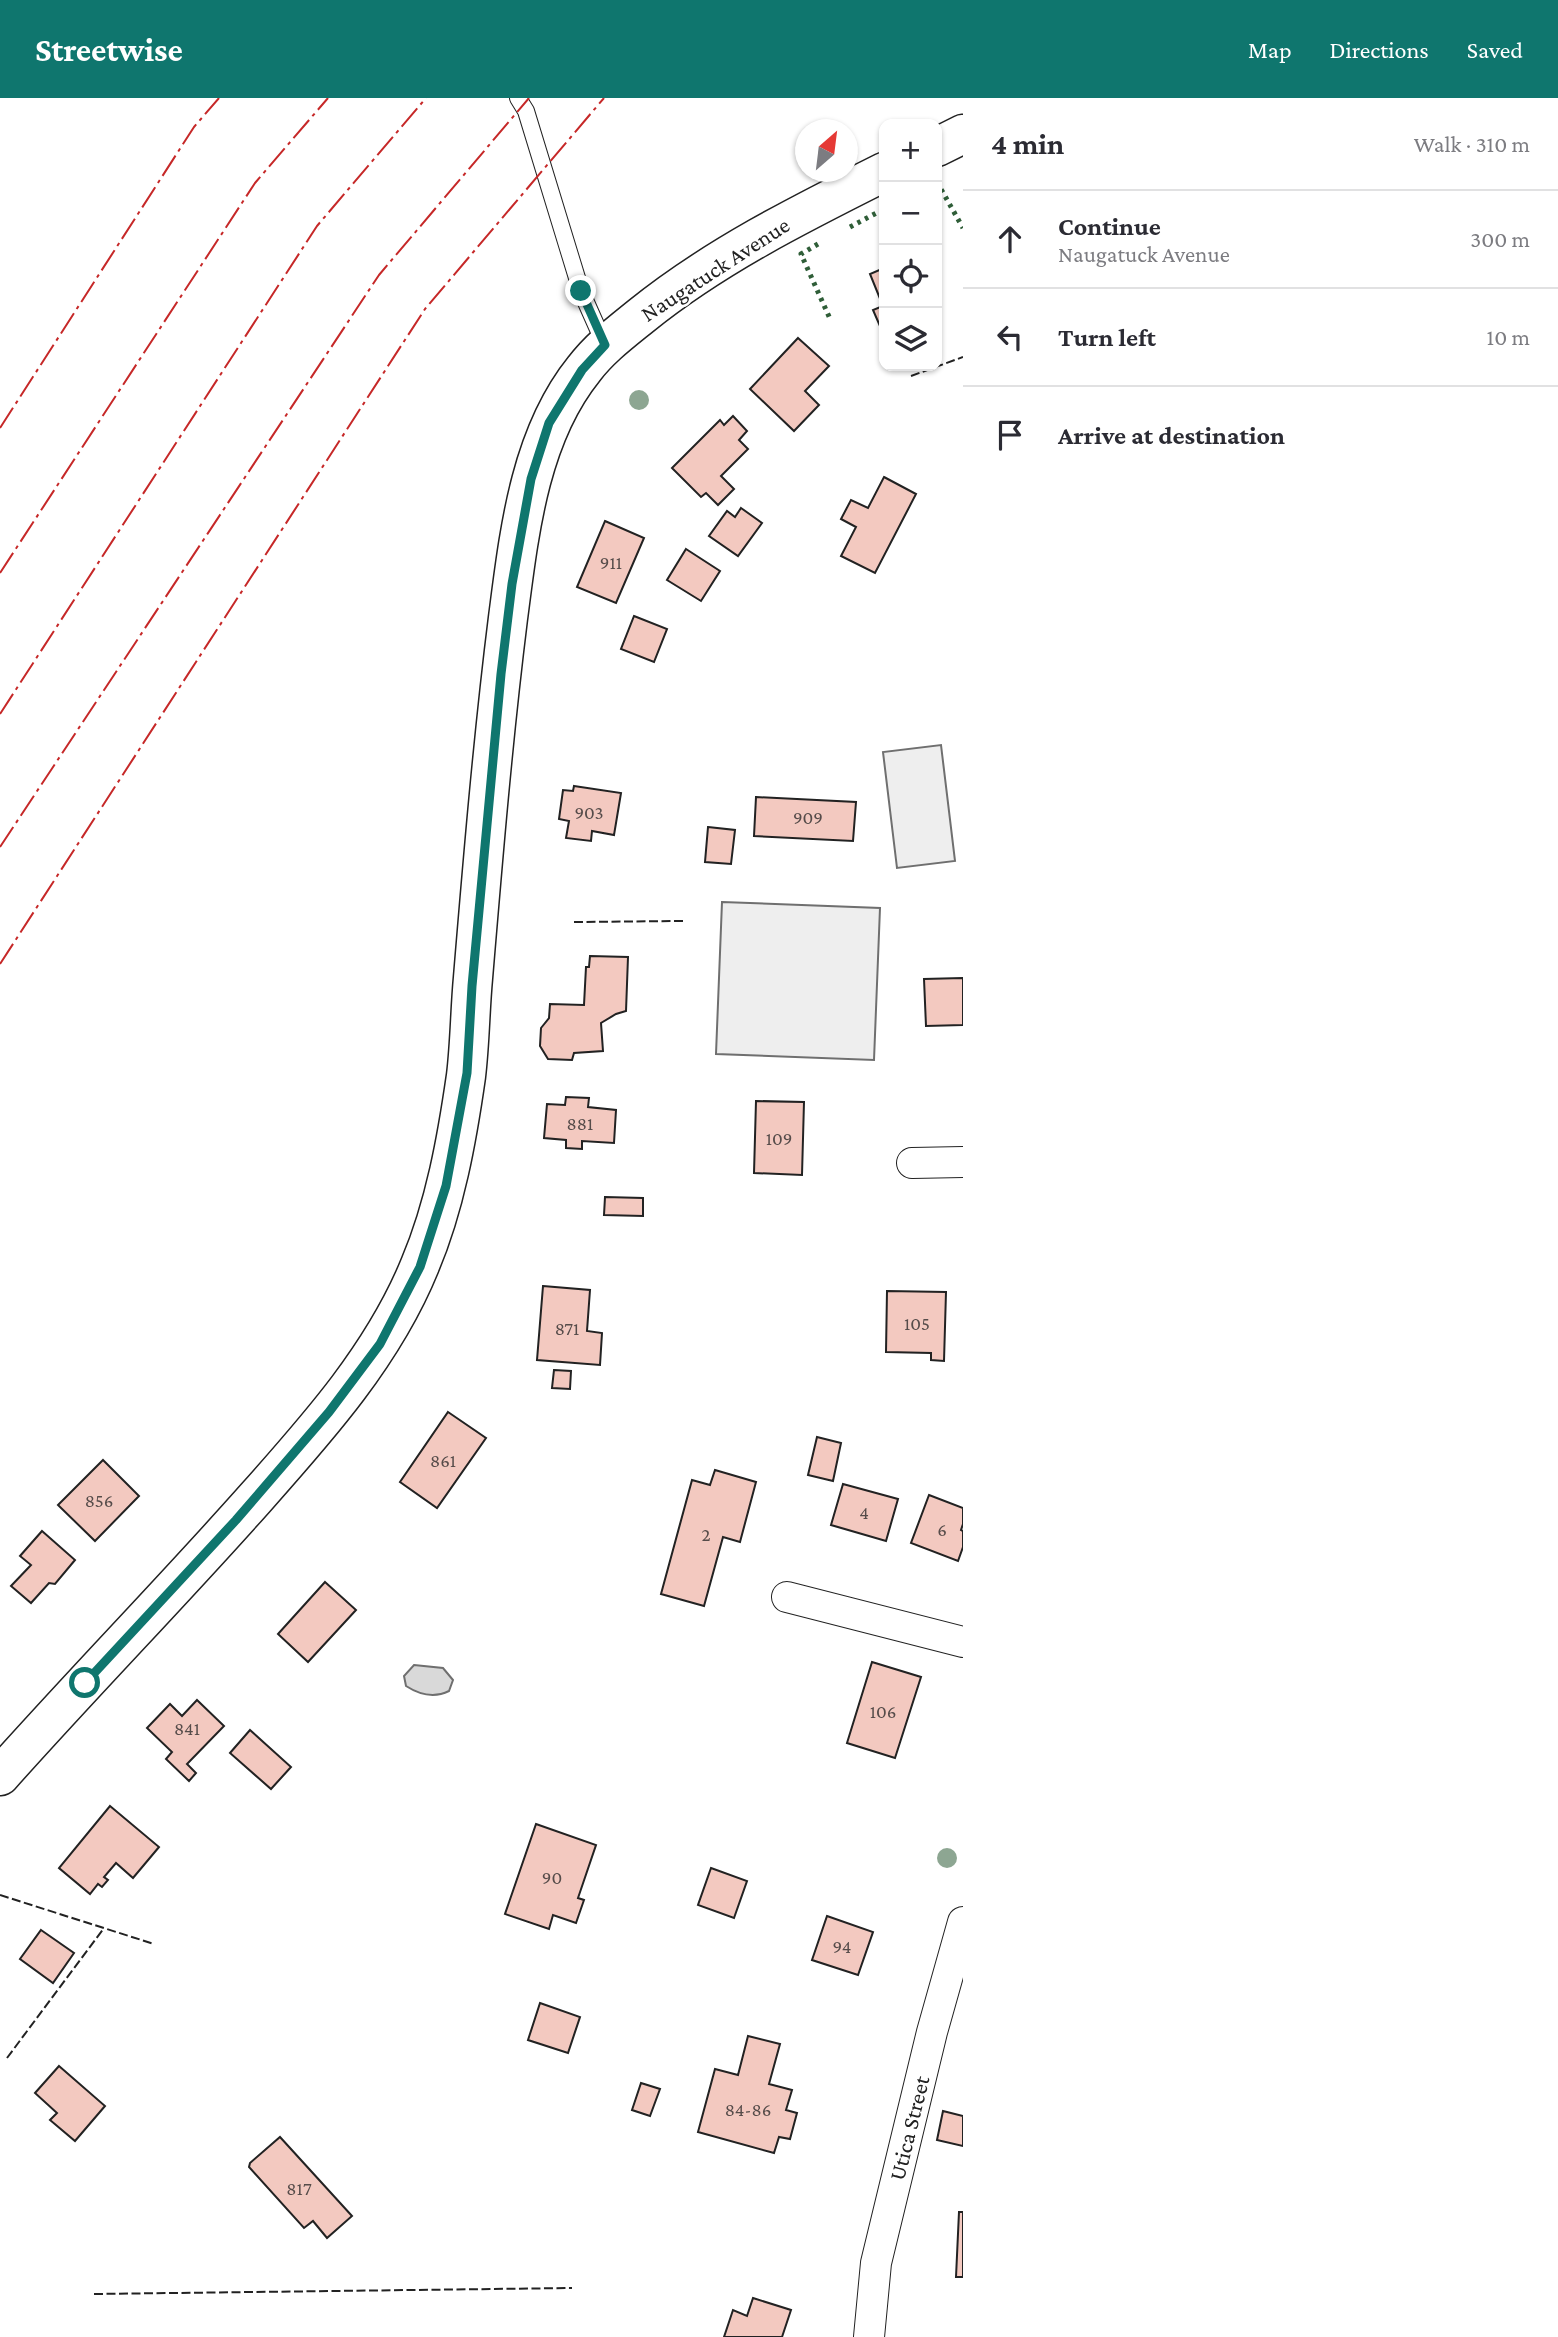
<!DOCTYPE html>
<html lang="en">
<head>
<meta charset="utf-8">
<style>
  body { margin:0; font-family:"Crimson Pro",serif; background:#f7f7f7; color:#2b2b33 }
  .controls { position:absolute; right:21px; top:21px; display:grid; overflow:hidden; border-radius:14px; box-shadow:0 2px 5px #0004 }
  .controls button { width:63px; height:63px; display:grid; place-items:center; padding:0; border:0; border-bottom:2px solid #e1e1e2; background:#fff; color:#2b2b33; font:35px sans-serif }
  .compass { position:absolute; left:795px; top:21px; width:63px; height:63px; border-radius:50%; background:#fff; box-shadow:0 2px 5px #0004; rotate:28deg }
  .stop { position:absolute; width:21px; height:21px; margin:-16px; border:5px solid #0f766e; border-radius:50%; background:#fff }
  .stop.end { background:#0f766e; border-color:#fff; box-shadow:0 2px 7px #0008 }
  .list { margin:0; padding:0; list-style:none }
  h2 { display:flex; justify-content:space-between; align-items:center; height:91px; margin:0; padding:0 28px; font-size:30px }
  h2 small { font-size:23px; font-weight:400; color:#7c7c81 }
  .list li { display:grid; grid-template-columns:46px 1fr auto; gap:21px; align-items:center; box-sizing:border-box; height:98px; padding:0 28px; border-top:2px solid #e1e1e2 }
  .list b { display:block; font-size:26px; white-space:nowrap }
  .list p { margin:0; font-size:23px; white-space:nowrap; color:#7c7c81 }
  .list em { font-size:23px; font-style:normal; color:#7c7c81 }
  .icon { flex:none; width:38px; height:38px; fill:none; stroke:currentColor; stroke-width:2; stroke-linecap:round; stroke-linejoin:round }
  .map { position:relative; flex:none; width:963px; height:2239px; overflow:hidden }
  header { display:flex; align-items:center; gap:42px; box-sizing:border-box; height:98px; padding:0 35px; background:#0f766e; color:#fff }
  header strong { font-size:33px }
  nav { display:flex; gap:38px; margin-inline-start:auto; font-size:24px }
  main { display:flex }
  aside { flex:1; background:#fff }
  .map>svg:first-child { display:block }
  .green { fill:#eee; stroke:#6f6f6f; stroke-width:2 }
  .water { fill:#d9d9d9; stroke:#6f6f6f; stroke-width:2 }
  .building { fill:#f3c9c0; stroke:#222; stroke-width:2 }
  .lines { fill:none; stroke-linecap:round; stroke-linejoin:round }
  .service-casing { stroke:#222; stroke-width:18 }
  .minor-casing { stroke:#222; stroke-width:32 }
  .secondary-casing { stroke:#222; stroke-width:41 }
  .service { stroke:#fff; stroke-width:16 }
  .minor { stroke:#fff; stroke-width:30 }
  .secondary { stroke:#fff; stroke-width:38 }
  .hedge { stroke:#2f5e38; stroke-width:5; stroke-dasharray:3.5 5; stroke-linecap:butt }
  .fence { stroke:#222; stroke-width:2; stroke-dasharray:9 3.5; stroke-linecap:butt }
  .power { stroke:#c62828; stroke-width:2; stroke-dasharray:24 5 3.5 5; stroke-linecap:butt }
  .tree { fill:#8da692 }
  .route { stroke:#0f766e; stroke-width:9 }
  .labels { text-anchor:middle; stroke-width:5; stroke-linejoin:round; paint-order:stroke }
  .number-label { font-size:19px; fill:#564c4a }
  .street-label { font-size:23px; fill:#222; stroke:#fff }
</style>
</head>
<body>
<header>
<strong>Streetwise</strong>
<nav><a>Map</a><a>Directions</a><a>Saved</a></nav>
</header>
<main>
<div class="map">
<svg width="963" height="2239" viewBox="0 0 963 2239">
  <rect width="100%" height="100%" fill="#fff"/>
  <g class="green">
    <polygon points="941,647 955,763 897,770 883,654"/>
    <polygon points="722,804 880,810 874,962 716,956"/>
  </g>
  <path class="water" d="M 414,1567 L 443,1570 L 453,1582 L 449,1593 C 435,1600 420,1597 406,1588 L 404,1578 Z"/>
  <g class="building">
    <polygon points="884,170 884,234 883,235 873,212 883,208 870,176"/>
    <polygon points="798,240 829,268 805,293 819,307 794,333 750,291"/>
    <polygon points="733,318 747,333 739,342 748,351 721,378 734,391 718,407 706,395 701,399 672,370 720,322 724,327"/>
    <polygon points="884,379 916,396 875,475 841,458 856,429 841,421 851,402 868,410"/>
    <polygon points="741,410 762,425 738,458 709,438 727,413 735,419"/>
    <polygon points="605,423 644,440 616,505 577,489"/>
    <polygon points="686,451 720,473 701,503 667,482"/>
    <polygon points="634,518 667,531 654,564 621,551"/>
    <polygon points="574,688 621,695 614,737 592,733 591,743 566,740 569,723 559,721 563,692 573,693"/>
    <polygon points="756,699 856,704 853,743 754,738"/>
    <polygon points="708,729 735,732 731,766 705,764"/>
    <polygon points="590,858 628,859 626,913 616,916 601,925 603,953 574,955 572,962 548,961 540,948 541,930 549,920 550,906 584,907 586,869 589,869"/>
    <polygon points="963,880 963,927 926,928 924,881"/>
    <polygon points="566,999 589,1000 588,1009 616,1012 614,1045 582,1043 582,1051 566,1050 566,1042 544,1040 547,1006 565,1007"/>
    <polygon points="756,1003 804,1004 802,1077 754,1075"/>
    <polygon points="605,1099 643,1100 643,1118 604,1117"/>
    <polygon points="543,1188 590,1192 587,1233 602,1235 600,1267 537,1262"/>
    <polygon points="887,1193 946,1194 944,1263 931,1262 931,1255 886,1254"/>
    <polygon points="554,1272 571,1273 570,1291 552,1290"/>
    <polygon points="448,1314 486,1340 437,1410 400,1384"/>
    <polygon points="817,1339 841,1345 833,1383 808,1377"/>
    <polygon points="103,1362 139,1398 95,1443 58,1407"/>
    <polygon points="715,1372 756,1384 740,1444 723,1439 704,1508 661,1496 692,1382 710,1387"/>
    <polygon points="843,1386 898,1401 886,1443 831,1427"/>
    <polygon points="929,1397 963,1410 963,1426 961,1432 963,1433 963,1449 958,1463 911,1445"/>
    <polygon points="42,1433 75,1462 55,1486 49,1485 31,1505 11,1488 31,1467 20,1458"/>
    <polygon points="325,1484 356,1512 308,1564 278,1536"/>
    <polygon points="872,1564 921,1579 895,1660 847,1645"/>
    <polygon points="197,1602 224,1628 187,1666 196,1675 189,1683 166,1661 172,1654 147,1630 170,1606 182,1618"/>
    <polygon points="250,1632 291,1669 271,1691 230,1655"/>
    <polygon points="110,1708 159,1749 133,1780 116,1765 104,1779 108,1782 102,1789 98,1786 90,1796 59,1770"/>
    <polygon points="536,1726 596,1747 578,1800 584,1802 576,1825 553,1817 549,1831 505,1816"/>
    <polygon points="711,1770 747,1783 734,1820 698,1807"/>
    <polygon points="827,1818 873,1834 858,1877 812,1862"/>
    <polygon points="41,1832 74,1855 53,1885 20,1861"/>
    <polygon points="540,1905 580,1919 568,1955 528,1942"/>
    <polygon points="748,1938 780,1946 769,1986 792,1992 786,2012 797,2015 790,2041 779,2039 774,2055 698,2034 715,1971 738,1977"/>
    <polygon points="59,1968 105,2008 75,2043 50,2022 57,2015 35,1995"/>
    <polygon points="641,1985 660,1991 650,2018 632,2012"/>
    <polygon points="943,2013 963,2018 963,2048 937,2042"/>
    <polygon points="280,2039 352,2118 327,2140 313,2123 304,2130 249,2069 250,2065"/>
    <polygon points="959,2114 963,2114 963,2179 956,2179"/>
    <polygon points="753,2200 791,2212 782,2239 724,2239 733,2212 747,2218"/>
  </g>
  <g class="lines">
    <g class="service-casing">
      <polyline id="service" points="518,0 526,13 581,193 605,247"/>
    </g>
    <g class="minor-casing">
      <g id="minor">
        <polyline points="912,1065 963,1064"/>
        <polyline points="787,1499 963,1544"/>
        <polyline points="869,2239 876,2165 932,1934 963,1824"/>
      </g>
    </g>
    <g class="secondary-casing">
      <g id="secondary">
        <polyline points="937,49 963,36"/>
        <path d="M 0,1678 C 82,1586 169,1497 251,1405 C 316,1332 383,1258 420,1167 C 445,1108 457,1041 466,978 C 470,945 470,912 473,880 C 483,760 493,640 508,520 C 519,436 529,339 584,271 C 600,250 620,235 641,218 C 714,159 800,116 884,74"/>
      </g>
    </g>
    <use href="#service" class="service"/>
    <use href="#minor" class="minor"/>
    <use href="#secondary" class="secondary"/>
    <g class="hedge">
      <polyline points="937,84 963,130"/>
      <polyline points="850,129 884,111"/>
      <polyline points="818,146 801,156 831,223"/>
    </g>
    <g class="fence">
      <polyline points="911,278 963,259"/>
      <polyline points="574,824 683,823"/>
      <polyline points="0,1797 154,1846"/>
      <polyline points="7,1960 104,1830"/>
      <polyline points="94,2196 572,2190"/>
    </g>
    <g class="power">
      <polyline points="0,330 194,29 219,0"/>
      <polyline points="0,475 255,85 328,0"/>
      <polyline points="0,616 317,128 426,0"/>
      <polyline points="0,749 379,177 529,0"/>
      <polyline points="0,866 425,211 604,0"/>
    </g>
  </g>
  <g class="tree">
    <circle cx="639" cy="302" r="10"/>
    <circle cx="947" cy="1760" r="10"/>
  </g>
  <g class="lines">
    <polyline class="route" points="85,1585 236,1422 329,1314 380,1246 420,1169 446,1088 467,975 472,888 501,576 512,486 531,381 549,325 582,272 605,247 581,193"/>
  </g>
  <g class="labels">
    <g class="number-label">
      <text x="611" y="471">911</text>
      <text x="589" y="721">903</text>
      <text x="808" y="726">909</text>
      <text x="580" y="1032">881</text>
      <text x="779" y="1047">109</text>
      <text x="917" y="1232">105</text>
      <text x="567" y="1237">871</text>
      <text x="443" y="1369">861</text>
      <text x="99" y="1409">856</text>
      <text x="864" y="1421">4</text>
      <text x="942" y="1438">6</text>
      <text x="706" y="1443">2</text>
      <text x="883" y="1620">106</text>
      <text x="187" y="1637">841</text>
      <text x="552" y="1786">90</text>
      <text x="842" y="1855">94</text>
      <text x="748" y="2018">84-86</text>
      <text x="299" y="2097">817</text>
    </g>
    <g class="street-label">
      <text transform="translate(715 171) rotate(-33)" y="8">Naugatuck Avenue</text>
      <text transform="translate(909 2030) rotate(-76)" y="8">Utica Street</text>
    </g>
  </g>
</svg>
<div class="controls">
<button>+</button>
<button>−</button>
<button><svg class="icon" aria-label="locate" viewBox="0 0 24 24"><circle cx="12" cy="12" r="6"/><path d="M12 2v4M12 18v4M2 12h4M18 12h4"/></svg></button>
<button><svg class="icon" aria-label="layers" viewBox="0 0 24 24"><path d="M12 4l9 5-9 5-9-5zM3 14l9 5 9-5"/></svg></button>
</div>
<svg class="compass" viewBox="-18 -18 36 36"><path d="M0-13l5 13h-10z" fill="#e53935"/><path d="M0 13l5-13h-10z" fill="#7c7c81"/></svg>
<div class="stop" style="left:85px;top:1585px"></div>
<div class="stop end" style="left:581px;top:193px"></div>
</div>
<aside>
<h2>4 min<small>Walk · 310 m</small></h2>
<ul class="list">
<li><svg class="icon" aria-label="ahead" viewBox="0 0 24 24"><path d="M12 20V5M6 11l6-6 6 6"/></svg><div><b>Continue</b><p>Naugatuck Avenue</p></div><em>300 m</em></li>
<li><svg class="icon" aria-label="left" viewBox="0 0 24 24"><path d="M17 20v-9H6M10 6l-5 5 5 5"/></svg><div><b>Turn left</b></div><em>10 m</em></li>
<li><svg class="icon" aria-label="arrive" viewBox="0 0 24 24"><path d="M6 21V4h12l-3 4 3 4H6"/></svg><div><b>Arrive at destination</b></div></li>
</ul>
</aside>
</main>
</body>
</html>
